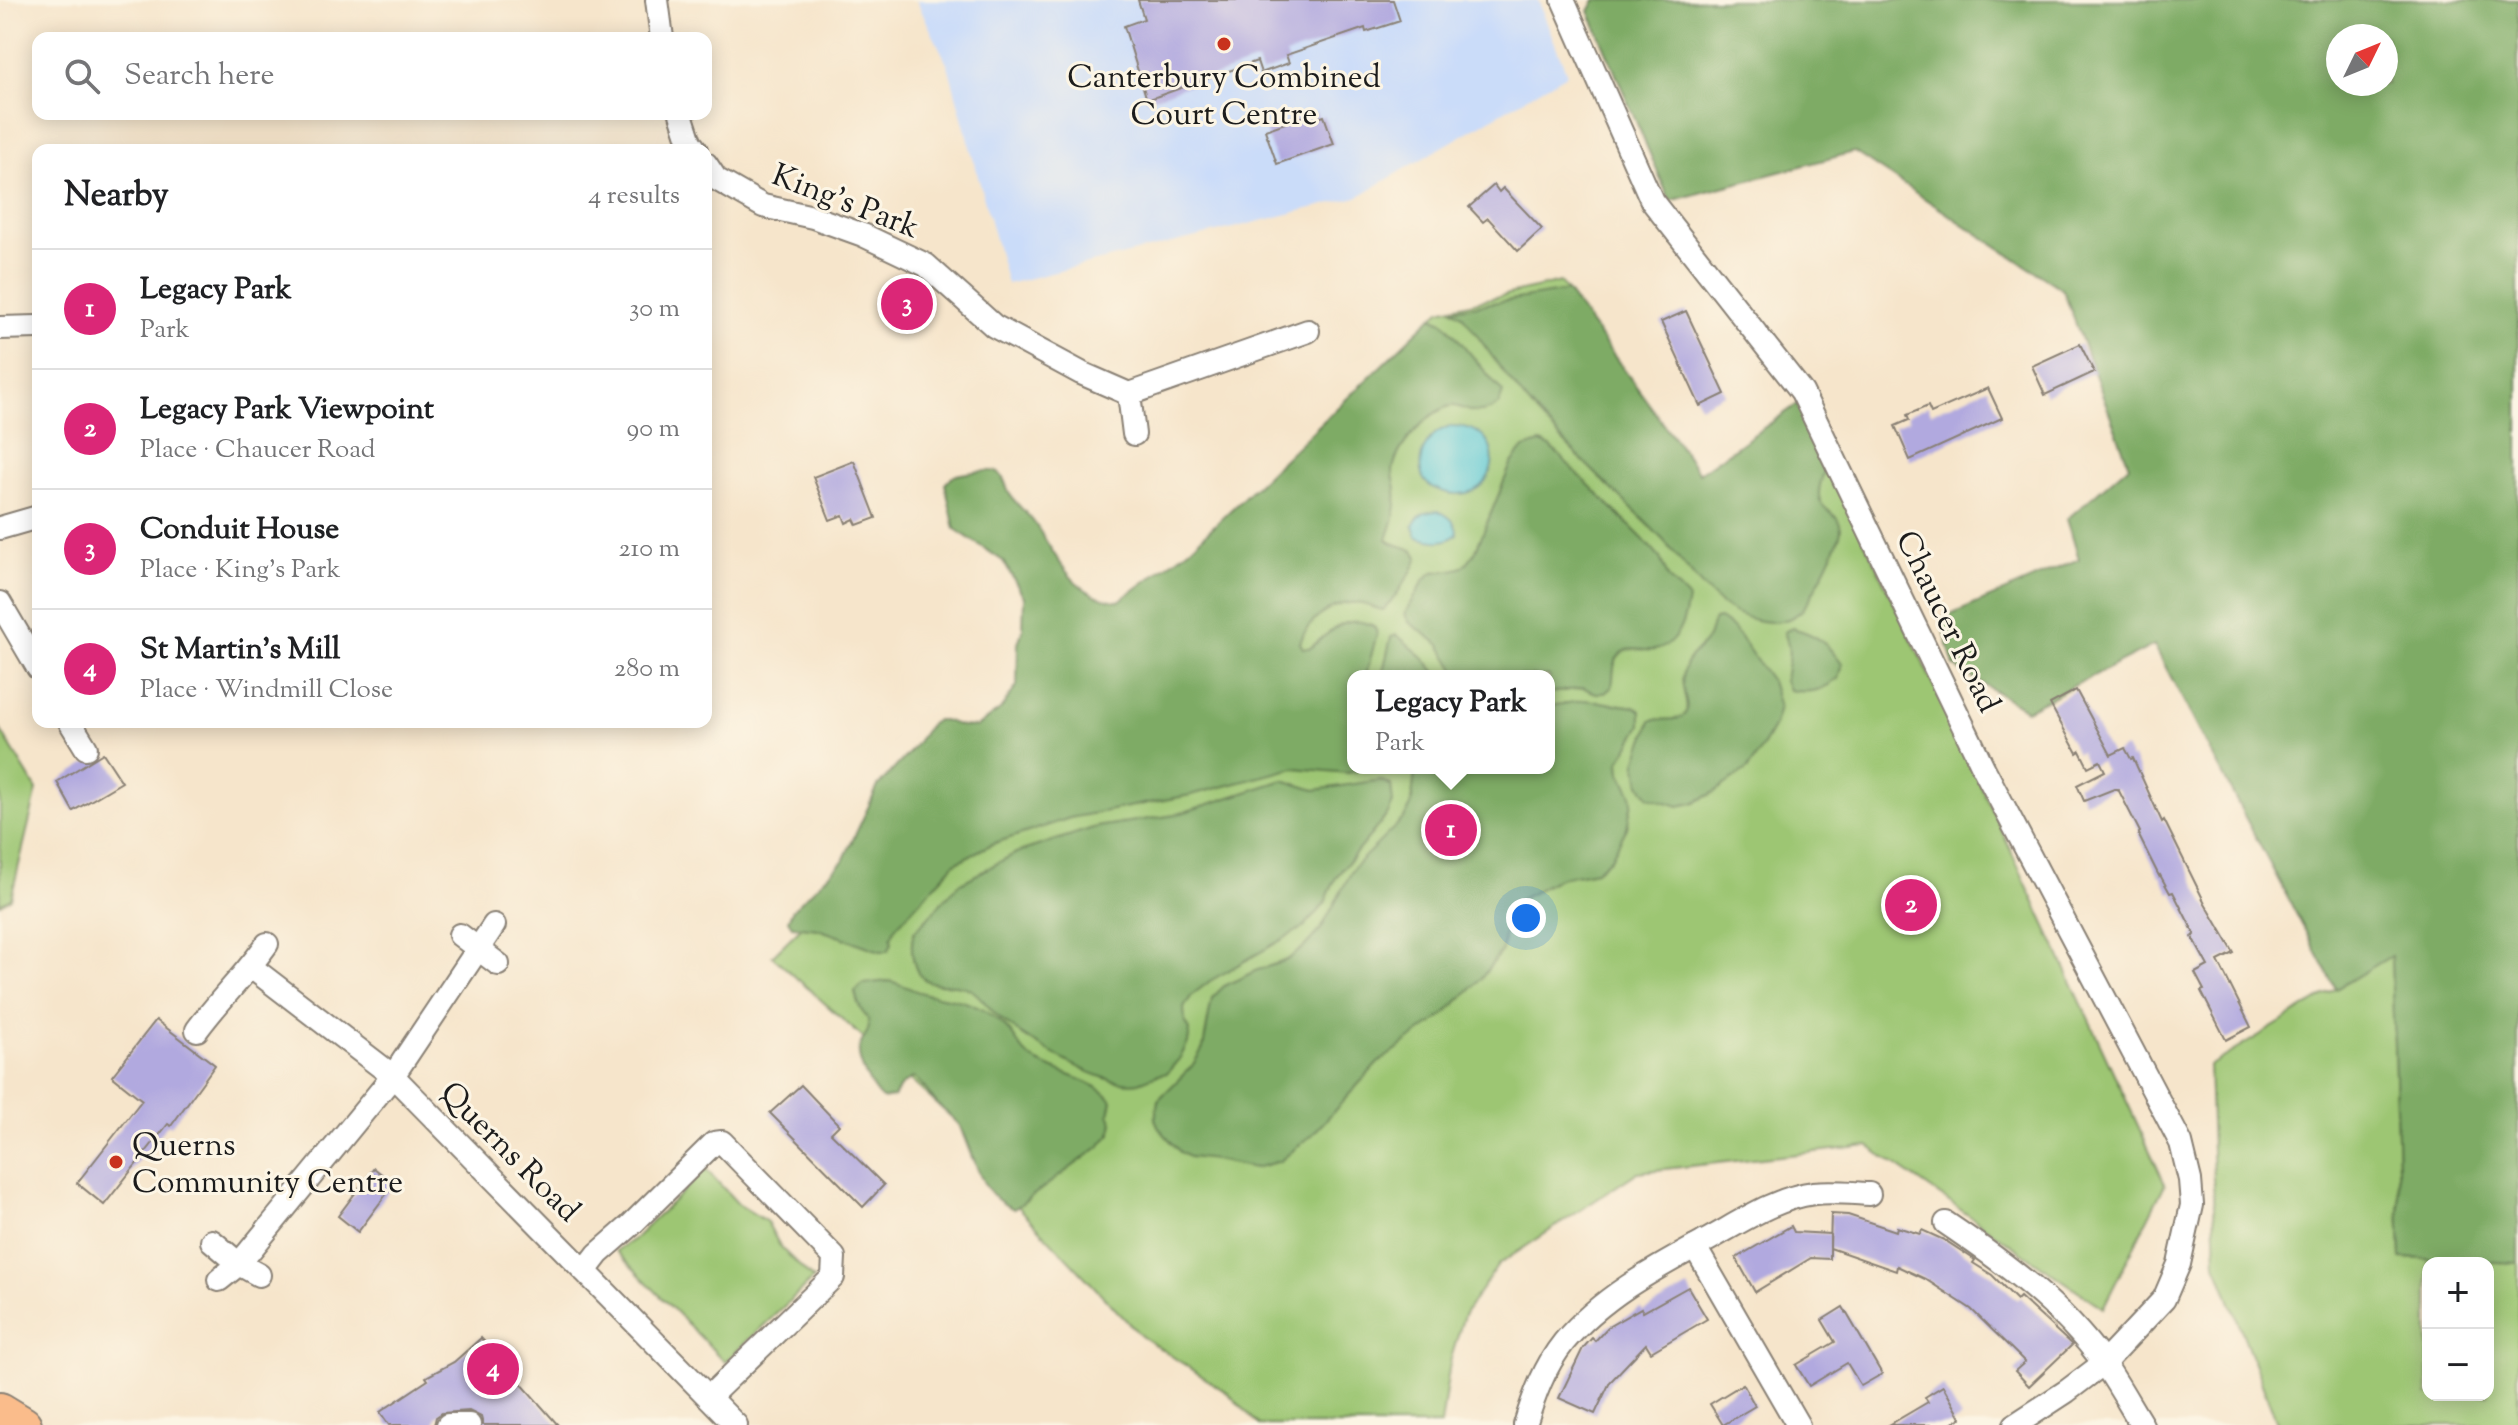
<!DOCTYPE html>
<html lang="en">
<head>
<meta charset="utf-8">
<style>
  body { margin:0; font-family:"Sorts Mill Goudy",serif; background:#f2f2f2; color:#202124 }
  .controls { position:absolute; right:24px; bottom:24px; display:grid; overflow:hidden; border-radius:16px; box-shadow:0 4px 20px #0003 }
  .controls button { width:72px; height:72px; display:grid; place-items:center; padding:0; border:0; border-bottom:2px solid #e0e0e0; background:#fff; color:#202124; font:40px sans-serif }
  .compass { position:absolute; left:2326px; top:24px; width:72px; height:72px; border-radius:50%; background:#fff; box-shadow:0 4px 20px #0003; rotate:47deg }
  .you { position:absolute; left:1526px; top:918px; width:28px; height:28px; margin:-20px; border:6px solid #fff; border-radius:50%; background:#1a73e8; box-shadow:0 0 0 12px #1a73e833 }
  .badge { display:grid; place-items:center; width:52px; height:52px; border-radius:50%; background:#db2777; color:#fff; font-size:26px; font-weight:700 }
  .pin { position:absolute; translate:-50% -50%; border:4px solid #fff; box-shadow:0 2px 8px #0006 }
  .popup { position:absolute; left:1347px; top:670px; width:208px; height:104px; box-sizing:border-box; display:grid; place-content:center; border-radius:16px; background:#fff; filter:drop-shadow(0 2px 6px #0005); font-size:26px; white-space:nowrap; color:#757577 }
  .popup b { font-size:30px; color:#202124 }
  .popup::after { content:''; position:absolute; left:50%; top:100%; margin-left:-16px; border:16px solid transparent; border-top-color:#fff }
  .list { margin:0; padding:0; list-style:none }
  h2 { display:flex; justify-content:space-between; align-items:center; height:104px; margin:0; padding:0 32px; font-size:34px }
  h2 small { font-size:26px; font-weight:400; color:#757577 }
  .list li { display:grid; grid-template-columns:52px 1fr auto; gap:24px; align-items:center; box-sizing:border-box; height:120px; padding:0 32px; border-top:2px solid #e0e0e0 }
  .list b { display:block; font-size:30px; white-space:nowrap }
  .list p { margin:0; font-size:26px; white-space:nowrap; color:#757577 }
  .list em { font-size:26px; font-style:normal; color:#757577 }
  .icon { flex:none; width:44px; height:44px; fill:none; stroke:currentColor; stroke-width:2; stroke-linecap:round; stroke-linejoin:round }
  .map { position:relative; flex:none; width:2518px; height:1425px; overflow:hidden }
  .search { position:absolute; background:#fff; box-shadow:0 4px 20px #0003; left:32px; top:32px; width:680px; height:88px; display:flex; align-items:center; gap:20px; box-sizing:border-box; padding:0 28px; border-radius:16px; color:#757577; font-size:30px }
  .panel { position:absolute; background:#fff; box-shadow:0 4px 20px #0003; left:32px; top:144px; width:680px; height:584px; border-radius:16px }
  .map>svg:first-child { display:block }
  .built { fill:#cadcf9 }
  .green { fill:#9dc673; stroke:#5c7148; stroke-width:2; fill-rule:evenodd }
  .forest { fill:#7eab65; stroke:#4d6440; stroke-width:2; fill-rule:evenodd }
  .water { fill:#5dc9d3; stroke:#3c7278; stroke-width:2 }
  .building { fill:#b1a9df }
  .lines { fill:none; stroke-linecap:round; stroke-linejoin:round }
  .minor-casing { stroke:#898074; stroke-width:26 }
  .primary-casing { stroke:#898074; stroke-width:40 }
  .minor { stroke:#fff; stroke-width:22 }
  .primary { stroke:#fabc8b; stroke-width:36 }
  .poi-dot { fill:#c8321e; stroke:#fcf5e5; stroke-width:3 }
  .labels { text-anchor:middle; stroke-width:6; stroke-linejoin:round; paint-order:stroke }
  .poi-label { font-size:32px; fill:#1c1c1c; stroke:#fcf5e5 }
  .street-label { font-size:32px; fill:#1c1c1c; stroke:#fcf5e5 }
</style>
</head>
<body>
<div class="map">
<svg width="2518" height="1425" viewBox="0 0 2518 1425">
  <rect width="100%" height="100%" fill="#fcf5e5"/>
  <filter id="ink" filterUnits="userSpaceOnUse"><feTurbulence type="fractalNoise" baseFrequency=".0125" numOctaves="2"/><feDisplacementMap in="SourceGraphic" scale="16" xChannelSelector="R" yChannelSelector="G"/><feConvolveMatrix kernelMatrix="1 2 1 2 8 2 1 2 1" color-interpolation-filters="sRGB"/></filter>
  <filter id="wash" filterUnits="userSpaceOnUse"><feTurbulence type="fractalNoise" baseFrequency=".006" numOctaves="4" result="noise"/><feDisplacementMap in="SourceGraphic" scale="32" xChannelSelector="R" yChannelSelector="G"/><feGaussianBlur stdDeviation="1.8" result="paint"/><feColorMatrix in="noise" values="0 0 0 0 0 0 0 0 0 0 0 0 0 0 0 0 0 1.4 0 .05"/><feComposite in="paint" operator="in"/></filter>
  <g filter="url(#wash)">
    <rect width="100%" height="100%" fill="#f6e5cb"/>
    <polygon class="built" points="916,0 1538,0 1567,74 1357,197 1007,284 948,65"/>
    <g class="green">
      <path d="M 1560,282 L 1699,473 L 1798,404 L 1943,704 L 2165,1184 L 2103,1308 L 1868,1146 L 1638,1172 L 1498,1265 L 1464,1315 L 1450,1362 L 1441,1425 L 1259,1425 L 1229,1394 L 1141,1336 L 972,1158 L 959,1124 L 772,956 L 1191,548 L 1440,310 ZM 1353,676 L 1549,676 L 1549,768 L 1353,768 Z"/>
      <polygon points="0,729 37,790 11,898 0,904"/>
      <path d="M 2391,955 L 2401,1258 L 2518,1263 L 2518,1425 L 2278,1425 L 2216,1264 L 2209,1066 ZM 2428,1263 L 2488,1263 L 2488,1395 L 2428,1395 Z"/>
      <polygon points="706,1169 738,1204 767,1222 781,1248 813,1279 725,1362 616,1251 634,1239"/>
    </g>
    <g class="forest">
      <path d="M 1595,0 L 2518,0 L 2518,1263 L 2401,1258 L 2391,956 L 2336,989 L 2154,645 L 2026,710 L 1954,666 L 1941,619 L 2079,559 L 2067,519 L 2129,465 L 2063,290 L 1854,152 L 1670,201 L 1589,11 ZM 2338,36 L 2386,36 L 2386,84 L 2338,84 Z"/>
      <path d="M 1567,291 L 1699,473 L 1798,404 L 1828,461 C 1825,473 1818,483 1819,496 C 1820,511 1840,512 1841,530 C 1841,539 1809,604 1801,611 C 1781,630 1748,621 1727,608 C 1702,591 1685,565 1665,542 C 1620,495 1570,452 1528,403 C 1504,375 1484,344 1462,315 L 1453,309 Z"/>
      <path d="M 1432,317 L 1445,323 L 1503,393 L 1499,404 C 1472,424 1463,401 1447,407 C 1427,414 1394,449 1393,472 C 1393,478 1396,484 1396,490 C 1398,506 1393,524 1387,539 C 1396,549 1413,544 1418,557 C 1415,568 1391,605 1383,610 C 1374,608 1365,604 1357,603 C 1334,600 1306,622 1300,643 L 1303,648 L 1310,648 C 1326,635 1341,618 1362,622 C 1371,624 1374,624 1377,633 L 1366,676 L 1353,676 L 1353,768 L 1359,768 L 1358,771 L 1348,773 L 1294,768 L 1191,795 L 1070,818 L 992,844 L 955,863 L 895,928 L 891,938 L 892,943 L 888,951 L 880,951 L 818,929 L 792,926 L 788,920 L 793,909 L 843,861 L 878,786 L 909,753 L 930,724 L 937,720 L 943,720 L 961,726 L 976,727 L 1000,710 L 1017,686 L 1018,643 L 1023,629 L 1024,597 L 1003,561 L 955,529 L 945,484 C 947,482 952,477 954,476 C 961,473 991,469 997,472 C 1004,475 1006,486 1009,493 C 1015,503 1026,512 1033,521 C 1058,556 1070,596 1119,601 L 1191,548 Z"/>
      <path d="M 1540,443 L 1551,447 L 1643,539 L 1660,558 L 1669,579 L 1688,598 C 1686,617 1678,646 1655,650 C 1642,652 1629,644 1619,656 C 1612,663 1614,678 1612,687 L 1605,693 L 1596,693 L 1584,688 L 1549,693 L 1549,676 L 1459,676 L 1440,645 L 1409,622 L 1405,614 L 1425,579 L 1433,572 C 1456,569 1463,573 1476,550 L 1511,464 L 1524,448 Z"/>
      <path d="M 1719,619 L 1734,629 L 1771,681 L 1779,707 L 1774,726 L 1758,754 L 1748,769 L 1710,795 L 1693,803 L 1679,806 L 1649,797 L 1640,784 L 1636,762 L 1651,721 L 1655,719 C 1708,724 1677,697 1683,672 C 1686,656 1701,650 1708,637 C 1711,631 1710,626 1714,620 Z"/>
      <path d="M 1792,628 C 1818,635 1826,642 1842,664 L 1838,679 C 1821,691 1810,694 1789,690 L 1785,681 C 1787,660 1793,654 1784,632 Z"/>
      <polygon points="1397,635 1424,658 1439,676 1382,676 1391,637"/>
      <polygon points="1586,700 1636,707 1641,711 1641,725 1620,761 1621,773 1631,793 1632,802 1627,828 1611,858 1596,871 1559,878 1519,900 1508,910 1502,950 1480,980 1444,1015 1378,1063 1312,1135 1280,1161 1255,1168 1215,1160 1189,1157 1180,1152 1159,1128 1155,1119 1158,1100 1192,1066 1203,1048 1212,998 1224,986 1255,971 1287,960 1304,947 1321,929 1354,867 1404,818 1411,806 1415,772 1424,768 1549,768 1549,706"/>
      <path d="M 1283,780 L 1315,790 L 1380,780 L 1391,785 L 1393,803 L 1388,814 L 1336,877 L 1325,903 L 1304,927 L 1210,981 L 1192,995 L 1184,1008 L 1185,1021 L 1190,1030 L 1188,1043 L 1180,1058 L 1167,1073 C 1153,1075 1151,1078 1139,1082 C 1129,1084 1112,1081 1102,1077 C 1072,1067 1025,1039 1001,1019 C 989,1010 982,996 970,989 C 953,980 931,990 919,974 C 912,965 910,942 914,932 L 959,884 L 1016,853 L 1096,827 L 1175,815 Z"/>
      <path d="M 888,981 C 901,983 910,990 923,993 C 941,998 960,998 977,1007 C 989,1012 1008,1027 1015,1039 C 1020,1046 1023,1053 1031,1058 C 1051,1072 1101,1081 1112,1101 L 1109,1114 L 1113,1122 L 1111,1134 L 1099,1147 L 1014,1209 C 975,1194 978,1156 960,1126 C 954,1117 943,1111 937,1103 C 929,1095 924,1086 916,1079 L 912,1078 L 900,1087 L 894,1097 L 882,1099 C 872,1091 857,1062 859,1049 C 861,1039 872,1031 868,1020 C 867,1016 863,1013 861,1010 C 858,1004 856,997 855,992 L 862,984 Z"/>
    </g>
    <g class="water">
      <path d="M 1450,426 C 1519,425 1497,518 1434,488 C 1413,478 1419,448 1434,435 C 1438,431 1445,428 1450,426 Z"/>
      <path d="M 1438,511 C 1448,515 1457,521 1457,534 C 1446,545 1430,541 1417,537 L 1413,526 C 1419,514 1425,512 1438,511 Z"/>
    </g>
    <g id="blocks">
      <g class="building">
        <polygon points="1138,0 1393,0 1400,21 1366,32 1365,28 1286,55 1289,63 1261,73 1257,61 1147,100 1124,26 1144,19"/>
        <polygon points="1316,112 1318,118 1324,116 1334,144 1277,164 1265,130"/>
        <polygon points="1494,185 1499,192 1503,188 1542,229 1518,251 1488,218 1483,222 1469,207"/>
        <polygon points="1686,311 1725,394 1700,406 1661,322"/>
        <polygon points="2080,344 2094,372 2045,395 2032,366"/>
        <polygon points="1988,388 2002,418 1910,460 1895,426 1909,420 1907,415 1928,406 1931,413"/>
        <polygon points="854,461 876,518 857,525 854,519 846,523 843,515 830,520 813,477"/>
        <polygon points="2076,690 2111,755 2125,748 2131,759 2133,758 2162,822 2164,820 2205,903 2234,953 2218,961 2251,1027 2226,1040 2201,991 2204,990 2195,973 2208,966 2192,937 2195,935 2173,892 2170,893 2160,875 2159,876 2138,834 2140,832 2118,789 2114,789 2084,801 2077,785 2105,771 2100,761 2088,767 2080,751 2077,753 2050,704"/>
        <polygon points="103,753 122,782 73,811 57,782"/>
        <polygon points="156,1020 215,1065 171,1126 168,1124 104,1205 77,1183 142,1100 112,1076"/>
        <polygon points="801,1085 839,1125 831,1133 884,1185 863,1207 770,1113"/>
        <polygon points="374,1168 394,1184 358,1232 338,1216"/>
        <polygon points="1831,1214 1848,1215 1896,1231 1897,1227 1920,1234 1922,1230 1946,1241 1975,1260 1973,1263 1992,1275 2017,1300 2020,1297 2072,1345 2029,1386 2015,1371 2025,1362 1971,1309 1925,1279 1897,1266 1896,1271 1830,1248"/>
        <polygon points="1791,1226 1794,1232 1830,1234 1830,1259 1811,1258 1755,1292 1736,1258"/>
        <polygon points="1688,1287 1707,1319 1651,1352 1646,1344 1610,1382 1595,1414 1559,1398 1583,1348 1592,1338 1595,1341 1608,1327 1641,1308 1643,1312"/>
        <polygon points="1843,1307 1882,1374 1861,1386 1847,1363 1809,1386 1796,1365 1835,1342 1822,1320"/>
        <polygon points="481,1338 558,1425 483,1425 481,1417 469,1411 442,1413 436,1417 434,1425 389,1425 380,1412 428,1380 426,1377 454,1362"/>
        <polygon points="1743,1384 1755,1406 1723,1425 1710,1404"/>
        <polygon points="1943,1386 1961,1418 1949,1425 1889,1425 1928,1402 1925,1397"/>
      </g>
    </g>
  </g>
  <g filter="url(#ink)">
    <use href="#blocks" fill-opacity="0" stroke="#898074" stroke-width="2"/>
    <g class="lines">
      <g class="minor-casing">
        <g id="minor">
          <polyline points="657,0 662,38"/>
          <polyline points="1563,0 1652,201 1802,392 1984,769 2181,1143 2190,1180 2192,1205 2179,1264 2164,1299 2104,1363 2067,1391 2015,1425"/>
          <polyline points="681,114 690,142 696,150"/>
          <polyline points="706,164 716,179 763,206 813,217 863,235 926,265 994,326 1081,373 1129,394 1308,331"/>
          <polyline points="0,328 38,327"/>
          <polyline points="1129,394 1134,434"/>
          <polyline points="0,528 38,517"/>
          <polyline points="0,603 38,668"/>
          <polyline points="70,722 86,748"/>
          <polyline points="460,935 498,964"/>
          <polyline points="251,967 393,1076 736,1425"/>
          <path d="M 197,1030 C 219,1000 245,975 267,944"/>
          <path d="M 1946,1223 C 2005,1263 2061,1304 2103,1362 C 2117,1382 2129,1404 2142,1425"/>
          <polyline points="212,1241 239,1264 259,1275"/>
          <polyline points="1695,1247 1798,1425"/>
          <polyline points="585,1271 598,1254 630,1226 714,1143 722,1142 834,1257 833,1277 709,1397"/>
          <polyline points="219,1280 239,1264 393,1076 494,925"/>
          <polyline points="448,1425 469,1425"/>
          <path d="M 1525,1425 C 1534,1396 1544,1367 1564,1342 C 1603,1295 1660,1266 1713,1237 C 1745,1219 1777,1198 1814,1193 C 1831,1191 1851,1193 1869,1194"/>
        </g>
      </g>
      <g class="primary-casing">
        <polyline id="primary" points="0,1411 23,1425"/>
      </g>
      <use href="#minor" class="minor"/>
      <use href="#primary" class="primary"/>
    </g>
  </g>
  <g class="poi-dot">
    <circle cx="1224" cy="44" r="8"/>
    <circle cx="116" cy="1162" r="8"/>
  </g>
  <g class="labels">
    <g class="poi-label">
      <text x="1224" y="87">Canterbury Combined<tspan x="1224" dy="37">Court Centre</tspan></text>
      <text x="132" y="1155" text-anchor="start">Querns<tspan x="132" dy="37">Community Centre</tspan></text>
    </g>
    <g class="street-label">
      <text transform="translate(846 200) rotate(21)" y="11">King's Park</text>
      <text transform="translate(1949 621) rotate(64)" y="11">Chaucer Road</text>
      <text transform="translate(511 1151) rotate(45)" y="11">Querns Road</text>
    </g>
  </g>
</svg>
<div class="controls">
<button>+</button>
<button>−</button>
</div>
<svg class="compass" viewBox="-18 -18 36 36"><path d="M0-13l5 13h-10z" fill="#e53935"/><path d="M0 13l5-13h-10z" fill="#757577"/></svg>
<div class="you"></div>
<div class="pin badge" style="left:1451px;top:830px">1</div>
<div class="popup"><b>Legacy Park</b>Park</div>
<div class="pin badge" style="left:1911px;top:905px">2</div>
<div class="pin badge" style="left:907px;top:304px">3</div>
<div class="pin badge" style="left:493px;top:1369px">4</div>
<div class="search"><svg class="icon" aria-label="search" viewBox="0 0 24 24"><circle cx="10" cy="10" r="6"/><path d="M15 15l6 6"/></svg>Search here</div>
<section class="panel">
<h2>Nearby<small>4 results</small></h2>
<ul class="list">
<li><span class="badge">1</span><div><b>Legacy Park</b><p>Park</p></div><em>30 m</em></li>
<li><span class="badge">2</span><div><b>Legacy Park Viewpoint</b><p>Place · Chaucer Road</p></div><em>90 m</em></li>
<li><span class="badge">3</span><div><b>Conduit House</b><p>Place · King's Park</p></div><em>210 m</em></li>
<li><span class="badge">4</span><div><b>St Martin's Mill</b><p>Place · Windmill Close</p></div><em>280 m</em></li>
</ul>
</section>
</div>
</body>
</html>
